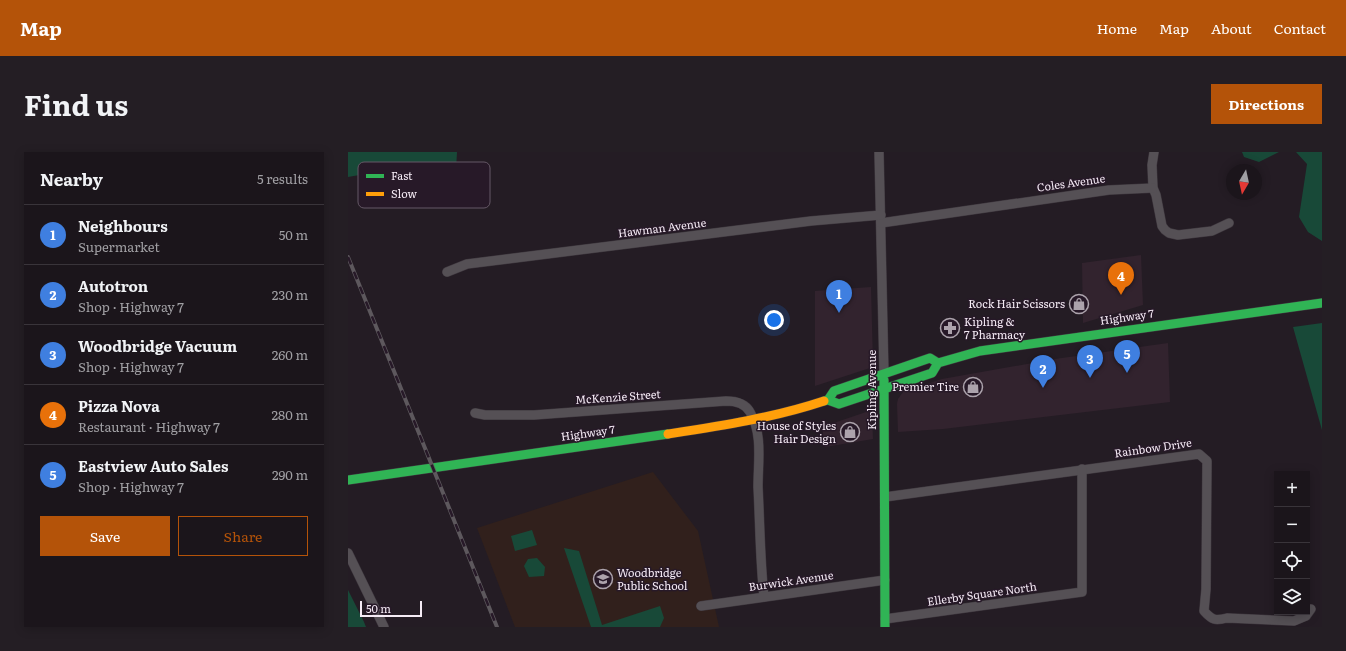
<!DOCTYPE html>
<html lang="en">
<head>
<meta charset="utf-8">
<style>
  body { margin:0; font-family:Literata,serif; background:#241e24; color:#f1f3f6 }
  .controls { position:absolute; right:12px; bottom:12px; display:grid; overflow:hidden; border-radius:0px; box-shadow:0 2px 10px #0003 }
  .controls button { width:36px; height:36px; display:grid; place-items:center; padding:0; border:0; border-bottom:1px solid #39343a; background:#1b151b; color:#f1f3f6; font:20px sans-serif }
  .compass { position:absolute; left:878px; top:12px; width:36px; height:36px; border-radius:50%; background:#1b151b; box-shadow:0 2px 10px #0003; rotate:189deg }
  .scale { position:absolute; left:12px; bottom:10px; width:62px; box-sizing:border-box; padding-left:4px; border:2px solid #f5ebf5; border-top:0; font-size:11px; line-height:14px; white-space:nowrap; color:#f5ebf5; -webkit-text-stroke:3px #271928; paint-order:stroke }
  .you { position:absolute; left:426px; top:168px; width:14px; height:14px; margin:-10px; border:3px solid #fff; border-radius:50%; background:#1a73e8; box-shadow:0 0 0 6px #1a73e833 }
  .badge { display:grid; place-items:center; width:26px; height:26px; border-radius:50%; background:#b45309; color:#fff; font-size:13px; font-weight:700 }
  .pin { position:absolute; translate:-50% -33px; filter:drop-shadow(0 1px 2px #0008) }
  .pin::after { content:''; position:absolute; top:21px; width:14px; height:12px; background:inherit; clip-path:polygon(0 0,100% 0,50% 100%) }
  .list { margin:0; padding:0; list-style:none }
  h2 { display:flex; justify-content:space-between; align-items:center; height:52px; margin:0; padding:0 16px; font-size:17px }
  h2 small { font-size:13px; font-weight:400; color:#a09fa3 }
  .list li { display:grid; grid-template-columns:26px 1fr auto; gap:12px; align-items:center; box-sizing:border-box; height:60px; padding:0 16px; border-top:1px solid #39343a }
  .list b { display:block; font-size:15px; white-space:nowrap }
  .list p { margin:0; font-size:13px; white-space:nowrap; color:#a09fa3 }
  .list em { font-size:13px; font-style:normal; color:#a09fa3 }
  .actions { display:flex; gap:8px; padding:12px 16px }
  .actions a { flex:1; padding:9px 0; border:1px solid #b45309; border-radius:0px; text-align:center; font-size:14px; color:#b45309 }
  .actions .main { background:#b45309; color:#fff }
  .icon { flex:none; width:22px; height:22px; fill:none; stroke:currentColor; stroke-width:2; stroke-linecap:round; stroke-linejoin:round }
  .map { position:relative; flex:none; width:974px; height:475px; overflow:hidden; border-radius:0px }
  header { display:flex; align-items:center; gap:24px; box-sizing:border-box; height:56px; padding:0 20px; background:#b45309; color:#fff }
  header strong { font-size:19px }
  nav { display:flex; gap:22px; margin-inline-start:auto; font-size:14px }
  .intro { display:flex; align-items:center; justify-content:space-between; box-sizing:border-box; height:96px; padding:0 24px }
  h1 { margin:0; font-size:28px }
  .button { padding:10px 18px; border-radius:0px; background:#b45309; color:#fff; font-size:14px; font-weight:700 }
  main { display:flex; gap:24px; padding:0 24px }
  aside { flex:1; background:#1b151b; border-radius:0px; box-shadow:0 2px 10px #0003 }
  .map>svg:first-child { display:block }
  .commercial { fill:#32232e }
  .education { fill:#31201c }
  .green { fill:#184938 }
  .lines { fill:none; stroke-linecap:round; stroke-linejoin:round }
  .street-casing { stroke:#3f383f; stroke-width:10 }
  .fast-casing { stroke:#3f383f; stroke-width:10 }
  .slow-casing { stroke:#3f383f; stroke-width:10 }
  .street { stroke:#555055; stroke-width:9 }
  .fast { stroke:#30b455; stroke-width:9 }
  .slow { stroke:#ff9f0a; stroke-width:9 }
  .rail-casing { stroke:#5d585d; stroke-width:4 }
  .rail { stroke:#271928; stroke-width:2.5; stroke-dasharray:8; stroke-linecap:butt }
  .labels { text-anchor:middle; stroke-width:3; stroke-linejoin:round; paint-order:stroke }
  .street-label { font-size:11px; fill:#f5ebf5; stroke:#271928 }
  .poi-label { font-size:11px; fill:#f5ebf5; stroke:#271928; text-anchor:end }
  .key { fill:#271928; stroke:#655866; stroke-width:1 }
  .key-label { font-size:11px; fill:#f5ebf5 }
</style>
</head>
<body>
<header>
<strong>Map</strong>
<nav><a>Home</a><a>Map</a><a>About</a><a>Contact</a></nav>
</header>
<div class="intro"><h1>Find us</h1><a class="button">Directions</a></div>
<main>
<aside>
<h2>Nearby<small>5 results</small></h2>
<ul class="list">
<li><span class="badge" style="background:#3f7fe0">1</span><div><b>Neighbours</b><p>Supermarket</p></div><em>50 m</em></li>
<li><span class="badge" style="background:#3f7fe0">2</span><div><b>Autotron</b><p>Shop · Highway 7</p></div><em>230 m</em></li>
<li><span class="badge" style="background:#3f7fe0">3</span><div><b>Woodbridge Vacuum</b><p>Shop · Highway 7</p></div><em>260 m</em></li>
<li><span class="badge" style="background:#e8710a">4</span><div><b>Pizza Nova</b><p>Restaurant · Highway 7</p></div><em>280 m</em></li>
<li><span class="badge" style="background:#3f7fe0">5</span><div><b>Eastview Auto Sales</b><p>Shop · Highway 7</p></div><em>290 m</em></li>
</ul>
<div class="actions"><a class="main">Save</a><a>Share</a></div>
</aside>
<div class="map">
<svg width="974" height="475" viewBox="0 0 974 475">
  <rect width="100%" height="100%" fill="#241c24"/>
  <g class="commercial">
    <polygon points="793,103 795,153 735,171 734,111"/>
    <polygon points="523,135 525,212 522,216 467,234 467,139"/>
    <polygon points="820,191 822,250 595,277 550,280 549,252 550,247 555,240 594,227 707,207"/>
    <polygon points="521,259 524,265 525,287 477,295 474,275"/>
  </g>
  <polygon class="education" points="305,320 350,379 371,475 167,475 129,376"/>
  <g class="green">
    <polygon points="0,0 109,0 108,18 85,31 43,24 17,22 0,25"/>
    <polygon points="894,0 931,0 911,10 896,5"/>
    <polygon points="948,0 974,0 974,89 960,80 951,65 959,12"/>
    <polygon points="974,171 974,278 945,175"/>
    <polygon points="184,378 189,393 167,399 163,384"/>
    <polygon points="216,396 231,399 254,473 312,454 316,466 312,475 243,475"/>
    <polygon points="189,406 197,415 196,424 181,425 176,414 180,407"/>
    <polygon points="0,438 16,470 18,475 0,475"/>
  </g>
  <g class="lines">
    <g class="street-casing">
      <g id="street">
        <polyline points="531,0 536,221"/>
        <polyline points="806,0 804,13 805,36 808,43 814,74 817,78 821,81 830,83 864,79 881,71"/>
        <polyline points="533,71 761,38 805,36"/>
        <polyline points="99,120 119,112 463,69 533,63"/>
        <path d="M 127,261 L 137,263 L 186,263 L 378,249 C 388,249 397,251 402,260 C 415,282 410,310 410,335 C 412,372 412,408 416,445"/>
        <path d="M 537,345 L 851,302 L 859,309 L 858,437 L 856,459 C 864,468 867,469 879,466 L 946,469 L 958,464 L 963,457"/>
        <polyline points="0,401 36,475"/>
        <polyline points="353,454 537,428"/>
        <polyline points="537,467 734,440 734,317"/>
      </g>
    </g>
    <g class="fast-casing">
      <g id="fast">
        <polyline points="536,228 537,475"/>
        <polyline points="480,248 486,239 582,206 590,211"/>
        <polyline points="476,249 480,248 491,252 584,221 590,211 632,199 974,151"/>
        <polyline points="0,328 320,282"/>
      </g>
    </g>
    <g class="slow-casing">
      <path id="slow" d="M 320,282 C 372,274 425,266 476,249"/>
    </g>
    <use href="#street" class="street"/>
    <use href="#fast" class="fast"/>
    <use href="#slow" class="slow"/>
    <g class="rail-casing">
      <polyline id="rail" points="0,105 149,475"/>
    </g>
    <use href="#rail" class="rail"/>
  </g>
  <defs>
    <g id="shop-ring" transform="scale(1)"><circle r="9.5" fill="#271928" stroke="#aca3ac" stroke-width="1.5"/><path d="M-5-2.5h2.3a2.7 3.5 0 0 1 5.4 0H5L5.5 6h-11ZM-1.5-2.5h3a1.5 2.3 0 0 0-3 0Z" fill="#aca3ac"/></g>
    <g id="pharmacy-ring" transform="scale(1)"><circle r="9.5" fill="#271928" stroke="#aca3ac" stroke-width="1.5"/><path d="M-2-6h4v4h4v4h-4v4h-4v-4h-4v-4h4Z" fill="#aca3ac"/></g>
    <g id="school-ring" transform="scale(1)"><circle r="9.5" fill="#271928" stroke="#aca3ac" stroke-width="1.5"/><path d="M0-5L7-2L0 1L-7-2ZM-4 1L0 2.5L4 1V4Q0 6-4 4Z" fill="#aca3ac"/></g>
  </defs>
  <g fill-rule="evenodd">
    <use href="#shop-ring" x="731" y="152"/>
    <use href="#pharmacy-ring" x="602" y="176"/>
    <use href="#shop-ring" x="625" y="235"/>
    <use href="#shop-ring" x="502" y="280"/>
    <use href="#school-ring" x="255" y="427"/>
  </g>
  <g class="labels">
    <g class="street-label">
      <text transform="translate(723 31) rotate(-8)" y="4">Coles Avenue</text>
      <text transform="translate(314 76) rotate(-7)" y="4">Hawman Avenue</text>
      <text transform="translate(779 165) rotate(-8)" y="4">Highway 7</text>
      <text transform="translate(524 238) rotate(-90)" y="4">Kipling Avenue</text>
      <text transform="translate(270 245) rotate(-4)" y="4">McKenzie Street</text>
      <text transform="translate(240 281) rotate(-8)" y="4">Highway 7</text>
      <text transform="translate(805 296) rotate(-8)" y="4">Rainbow Drive</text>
      <text transform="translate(443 429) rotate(-8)" y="4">Burwick Avenue</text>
      <text transform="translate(634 442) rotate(-8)" y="4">Ellerby Square North</text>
    </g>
    <g class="poi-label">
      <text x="717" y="156">Rock Hair Scissors</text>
      <text x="616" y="174" text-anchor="start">Kipling &amp;<tspan x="616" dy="13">7 Pharmacy</tspan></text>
      <text x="611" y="239">Premier Tire</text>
      <text x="488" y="278">House of Styles<tspan x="488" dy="13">Hair Design</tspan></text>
      <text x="269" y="425" text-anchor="start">Woodbridge<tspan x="269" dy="13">Public School</tspan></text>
    </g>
  </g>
  <rect x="10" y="10" width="132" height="46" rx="6" class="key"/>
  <rect x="18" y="22" width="18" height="4" fill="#30b455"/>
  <rect x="18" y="40" width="18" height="4" fill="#ff9f0a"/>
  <g class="key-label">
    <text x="43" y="28">Fast</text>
    <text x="43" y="46">Slow</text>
  </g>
</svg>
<div class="controls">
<button>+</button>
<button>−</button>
<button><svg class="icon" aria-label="locate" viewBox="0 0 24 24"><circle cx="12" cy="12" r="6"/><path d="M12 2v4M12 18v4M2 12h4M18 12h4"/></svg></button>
<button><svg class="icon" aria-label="layers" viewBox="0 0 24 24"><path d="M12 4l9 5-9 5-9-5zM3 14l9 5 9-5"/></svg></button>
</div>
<svg class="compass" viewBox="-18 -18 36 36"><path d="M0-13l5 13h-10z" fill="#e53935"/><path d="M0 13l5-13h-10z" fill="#a09fa3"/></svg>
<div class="scale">50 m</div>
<div class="you"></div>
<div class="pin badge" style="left:491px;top:161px;background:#3f7fe0">1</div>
<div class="pin badge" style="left:695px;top:236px;background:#3f7fe0">2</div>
<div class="pin badge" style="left:742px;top:226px;background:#3f7fe0">3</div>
<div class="pin badge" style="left:773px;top:143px;background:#e8710a">4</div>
<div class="pin badge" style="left:779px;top:221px;background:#3f7fe0">5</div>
</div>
</main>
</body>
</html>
